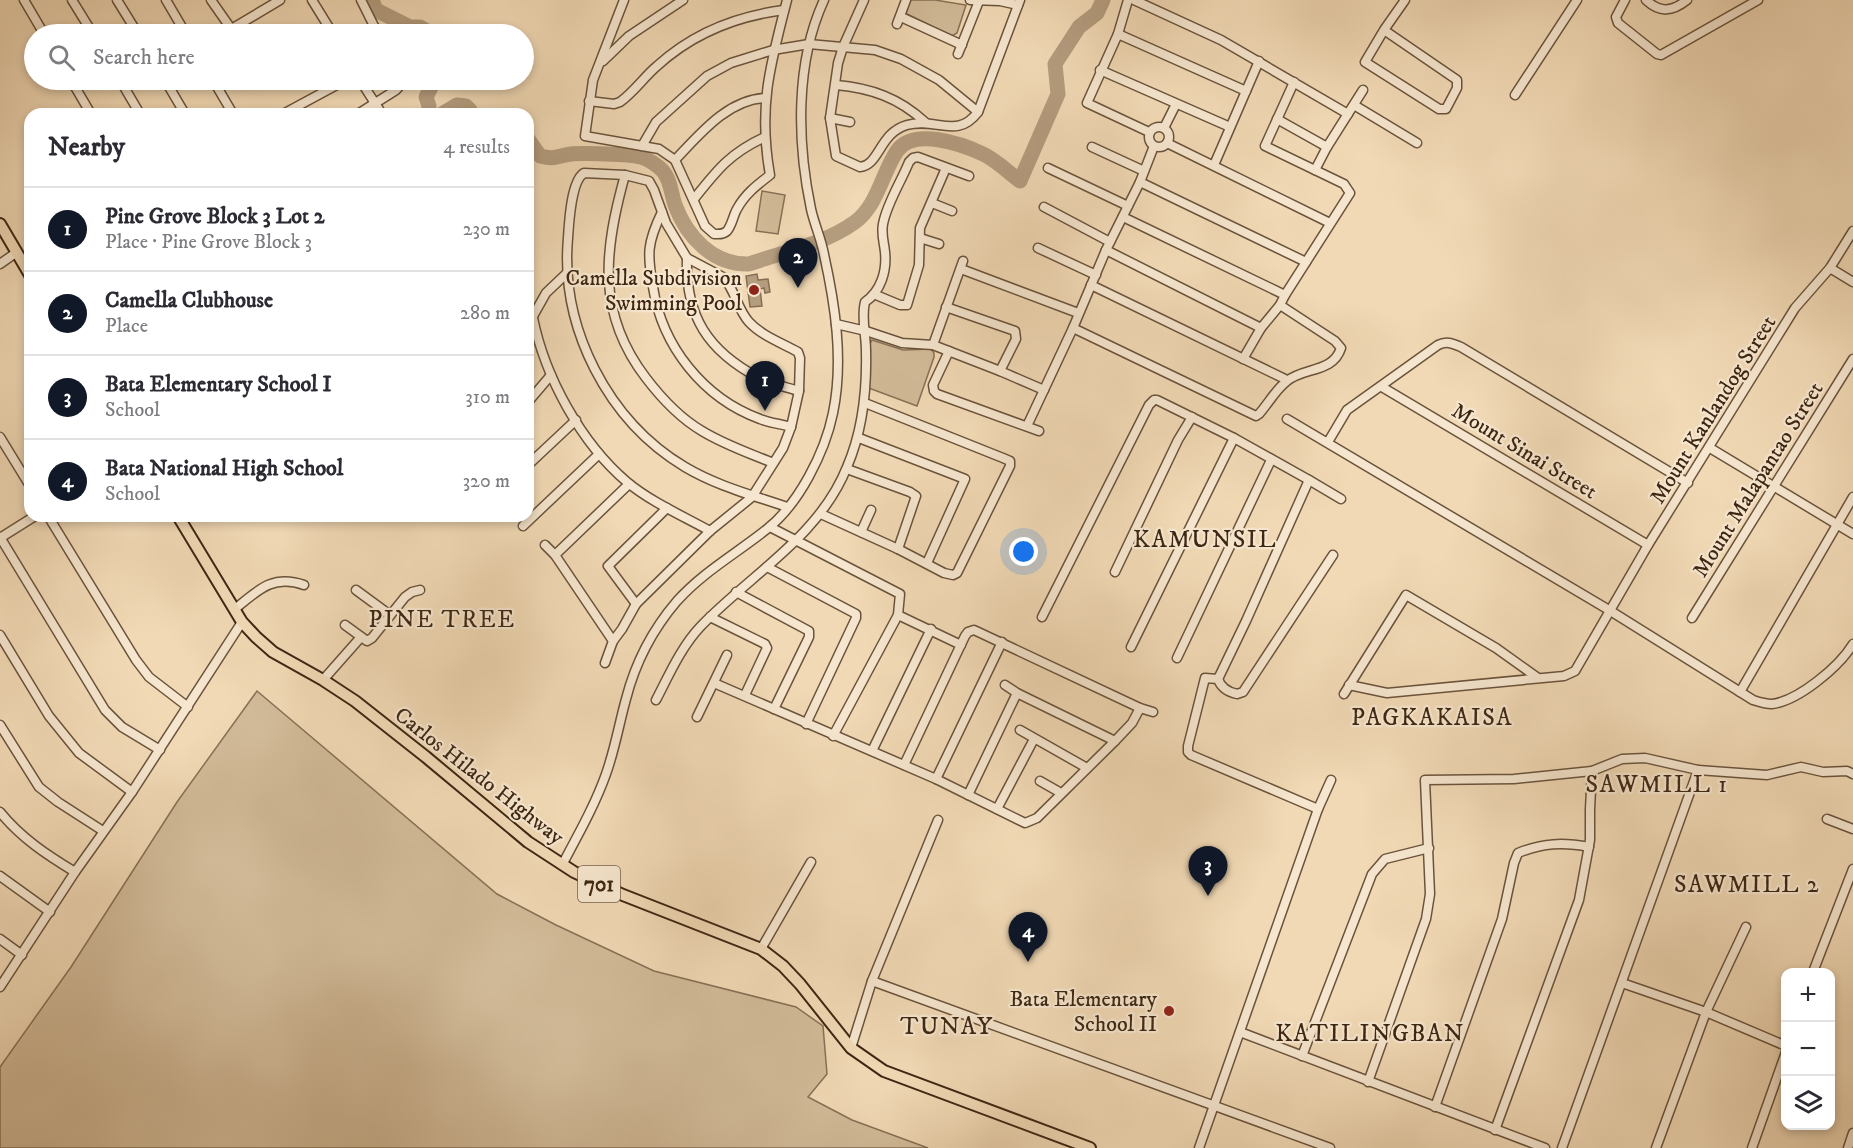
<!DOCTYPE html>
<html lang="en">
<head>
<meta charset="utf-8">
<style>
  body { margin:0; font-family:"IM FELL DW Pica",serif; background:#f2f2f3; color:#2b2b33 }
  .controls { position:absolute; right:18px; bottom:18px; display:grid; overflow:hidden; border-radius:12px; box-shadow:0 3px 9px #0003 }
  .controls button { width:54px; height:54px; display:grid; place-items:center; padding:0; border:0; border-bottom:2px solid #e1e1e2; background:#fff; color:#2b2b33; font:30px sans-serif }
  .you { position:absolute; left:1024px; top:552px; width:21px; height:21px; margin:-15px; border:4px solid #fff; border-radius:50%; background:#1a73e8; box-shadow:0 0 0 9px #1a73e833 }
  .badge { display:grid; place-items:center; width:39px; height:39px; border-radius:50%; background:#111827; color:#fff; font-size:20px; font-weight:700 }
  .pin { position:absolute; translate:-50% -50px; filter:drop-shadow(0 2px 3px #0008) }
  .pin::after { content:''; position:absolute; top:32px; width:21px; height:18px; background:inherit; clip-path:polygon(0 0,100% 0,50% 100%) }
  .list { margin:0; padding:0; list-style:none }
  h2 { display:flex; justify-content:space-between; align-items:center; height:78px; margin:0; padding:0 24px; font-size:26px }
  h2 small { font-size:20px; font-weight:400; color:#7c7c81 }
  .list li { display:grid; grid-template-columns:39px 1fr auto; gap:18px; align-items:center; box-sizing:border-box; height:84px; padding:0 24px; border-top:2px solid #e1e1e2 }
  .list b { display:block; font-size:22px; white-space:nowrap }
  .list p { margin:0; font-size:20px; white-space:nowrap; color:#7c7c81 }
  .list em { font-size:20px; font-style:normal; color:#7c7c81 }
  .icon { flex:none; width:33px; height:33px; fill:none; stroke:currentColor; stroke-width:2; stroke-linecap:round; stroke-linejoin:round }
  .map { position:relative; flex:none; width:1853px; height:1148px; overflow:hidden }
  .search { position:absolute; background:#fff; box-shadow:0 3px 9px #0003; left:24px; top:24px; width:510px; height:66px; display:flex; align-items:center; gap:15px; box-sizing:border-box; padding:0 21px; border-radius:33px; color:#7c7c81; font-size:22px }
  .panel { position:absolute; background:#fff; box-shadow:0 3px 9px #0003; left:24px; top:108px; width:510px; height:414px; border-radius:18px }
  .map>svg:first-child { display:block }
  .green { fill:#d2bb99; stroke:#887056; stroke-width:1.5 }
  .water { fill:#b49c7e; stroke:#846d53; stroke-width:1.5 }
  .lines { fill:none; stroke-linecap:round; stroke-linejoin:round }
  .river { stroke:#b49c7e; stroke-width:15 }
  .minor-casing { stroke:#6a533b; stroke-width:11 }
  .major-casing { stroke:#3d2612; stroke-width:14 }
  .minor { stroke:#f6e6cf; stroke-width:8 }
  .major { stroke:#f1d9b5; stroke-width:10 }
  .poi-dot { fill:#8f2418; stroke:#f6e6cf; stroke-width:2 }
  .labels { text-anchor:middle; stroke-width:4.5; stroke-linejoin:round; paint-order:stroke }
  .shield { fill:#f6e6cf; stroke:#74604b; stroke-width:1.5 }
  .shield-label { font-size:21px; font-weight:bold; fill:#3d2612 }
  .poi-label { font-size:22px; fill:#3d2612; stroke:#f6e6cf; text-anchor:end }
  .street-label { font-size:22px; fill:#3d2612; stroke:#f6e6cf }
  .neighbourhood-label { font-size:24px; letter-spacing:1.5px; fill:#3d2612; stroke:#f6e6cf }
</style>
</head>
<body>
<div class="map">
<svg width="1853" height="1148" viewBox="0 0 1853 1148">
  <rect width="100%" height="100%" fill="#f1d9b5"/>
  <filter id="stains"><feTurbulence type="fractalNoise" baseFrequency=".00333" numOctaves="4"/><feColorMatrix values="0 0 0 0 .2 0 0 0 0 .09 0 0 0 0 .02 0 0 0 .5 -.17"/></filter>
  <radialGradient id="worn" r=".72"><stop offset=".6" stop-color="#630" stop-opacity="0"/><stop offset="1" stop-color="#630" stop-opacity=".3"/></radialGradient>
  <g class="green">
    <polygon points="908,0 935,0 966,5 957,33 952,36 905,13"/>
    <polygon points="762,191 785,195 778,234 756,231"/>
    <polygon points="872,340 903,350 931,349 934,353 934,357 917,406 866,387 869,345"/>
    <polygon points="257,691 497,894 556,925 654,971 796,1007 823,1026 827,1074 808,1097 852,1120 928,1148 0,1148 0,1067 71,967 177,802"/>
  </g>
  <polygon class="water" points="757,274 758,280 768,279 770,292 765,293 764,288 760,289 762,306 750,307 746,276"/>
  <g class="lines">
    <g class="river">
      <polyline points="372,0 376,10 410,27 420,27 432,34"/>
      <polyline points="428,114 429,106 426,97 435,80"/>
      <polyline points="442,114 457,105 466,106 470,110 469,114"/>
      <path d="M 528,139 L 540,156 C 556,160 556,156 571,154 C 581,153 631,154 640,157 C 645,158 652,162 656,165 C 671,175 670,190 675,205 C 687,237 713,265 749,264 C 783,252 825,244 855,222 C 878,205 882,173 897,151 C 913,127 962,144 983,154 C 996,160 1008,172 1020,181 L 1058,94 L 1055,64 L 1079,27 L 1097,13 L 1103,0"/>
    </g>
    <g class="minor-casing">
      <g id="minor">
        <polyline points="24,0 44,34"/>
        <polyline points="72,0 93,34"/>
        <polyline points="117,0 138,34"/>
        <polyline points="166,0 186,34"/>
        <polyline points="211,0 232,30"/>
        <polyline points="312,0 333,34"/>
        <polyline points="361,0 378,34"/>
        <path d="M 624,0 L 593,80 L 585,136 L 659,149 L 675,160 L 705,226 L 714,234 C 718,234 723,235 727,231 C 732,225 733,216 737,209 C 745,194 757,185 770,175 C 758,108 770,65 787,0"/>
        <path d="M 864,0 L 843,47 L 838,63 L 830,118 L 836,156 L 860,167 C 880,165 879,133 907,125 C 936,117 957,140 978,112 L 1020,0"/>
        <polyline points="970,0 1000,1 1018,5"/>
        <polyline points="1128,0 1118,34 1087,103 1149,132"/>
        <polyline points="1134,0 1221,40 1348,114"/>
        <polyline points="1625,0 1616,17 1618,23 1657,54 1661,55 1758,0"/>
        <path d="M 1646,0 C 1660,13 1672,12 1687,0"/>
        <polyline points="901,17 962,45"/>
        <polyline points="897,24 906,0"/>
        <polyline points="1384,30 1457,80 1457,88 1446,109 1439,109 1365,62 1384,30 1405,0"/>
        <polyline points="223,34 280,0"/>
        <polyline points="1118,34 1246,91"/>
        <polyline points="958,54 979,1"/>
        <polyline points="603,61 629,36 683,0"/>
        <polyline points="1100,70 1230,127"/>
        <polyline points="71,80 91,114"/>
        <polyline points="120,80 140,114"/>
        <polyline points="165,80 185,114"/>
        <polyline points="213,80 233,114"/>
        <polyline points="360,80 382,114"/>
        <path d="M 836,85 C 871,88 899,98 925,122"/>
        <polyline points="1515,95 1577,0"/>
        <path d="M 589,101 L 614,104 L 620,102 C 634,92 644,77 657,66 C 692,34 737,16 784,10"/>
        <polyline points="1354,105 1417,143"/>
        <polyline points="283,114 346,80"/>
        <polyline points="358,114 396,90 405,80"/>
        <polyline points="830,118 850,122"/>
        <polyline points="1277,119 1327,147 1315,170"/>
        <circle cx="1159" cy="137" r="10"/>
        <polyline points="1164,128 1176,104"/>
        <polyline points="1167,143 1330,223"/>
        <polyline points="642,146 656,122 707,76 731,63 773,50 809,44 875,50 901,59 939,80 978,112"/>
        <polyline points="1092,147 1144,171"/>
        <polyline points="1327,147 1363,90"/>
        <path d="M 675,160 C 700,134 727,100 765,98"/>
        <polyline points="1214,165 1259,61"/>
        <polyline points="1048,168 1128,206"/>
        <path d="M 625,175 C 604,250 596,313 646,378 C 662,399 680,418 702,431 C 725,445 749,453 773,463"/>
        <polyline points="1140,182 1306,262"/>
        <path d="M 694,199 C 717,170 730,153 765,137"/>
        <polyline points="932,203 952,211"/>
        <polyline points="1044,207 1110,242"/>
        <path d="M 662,212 C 647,243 647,254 653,287 C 662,346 703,398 760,419 C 770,423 781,424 791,427"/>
        <polyline points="1123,217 1285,295"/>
        <polyline points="920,238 939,244"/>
        <polyline points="1038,248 1096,275"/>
        <polyline points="1106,250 1261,328"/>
        <path d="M 687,258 C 685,316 708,351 759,378 C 771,384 786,387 799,391"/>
        <polyline points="0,264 17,252"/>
        <polyline points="1830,268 1853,282"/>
        <polyline points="961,269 1078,313"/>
        <polyline points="1091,285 1287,380"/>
        <polyline points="876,295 900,305 907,305 919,265 920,228 946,168"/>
        <polyline points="946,307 1015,331 1016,339 1000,371"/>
        <path d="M 533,318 C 545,377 581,443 627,482 C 651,502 683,516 710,531"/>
        <polyline points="836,324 866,331 902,343 933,345 1000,371 1044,390"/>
        <polyline points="528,325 546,293 567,273"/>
        <path d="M 1073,328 L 1256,416 L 1259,414 C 1268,404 1276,389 1287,381 C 1304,367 1333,373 1341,348 L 1335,341 L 1280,305"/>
        <polyline points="933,345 963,261"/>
        <polyline points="949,351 933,385 934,391 937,394 1039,431"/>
        <polyline points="1243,359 1261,328 1280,305 1285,295 1350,193 1344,184 1265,146 1294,82"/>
        <polyline points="1382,387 1648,545"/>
        <polyline points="528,402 551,375"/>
        <path d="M 1287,419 L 1609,610 L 1753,700 C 1759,702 1765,704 1772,704 C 1798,701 1839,667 1853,644"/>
        <polyline points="1027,426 1073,328 1106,250 1140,182 1154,146"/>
        <polyline points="0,437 30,486"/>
        <polyline points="859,438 965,479 927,563"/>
        <path d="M 1328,442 L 1347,410 L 1438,345 C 1446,341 1452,343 1461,347 L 1688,483"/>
        <polyline points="1710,448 1853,534"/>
        <polyline points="528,465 576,420"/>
        <polyline points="847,469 910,492 916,496 898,549"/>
        <polyline points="1309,480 1341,499"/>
        <polyline points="821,514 898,549 944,573 953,575 957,573 1010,466 1010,461 1003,458 865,403"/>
        <polyline points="48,516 136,660 149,677 188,707"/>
        <polyline points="523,526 598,455"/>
        <polyline points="770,527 900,594 898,615 833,736"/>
        <polyline points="861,532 871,510"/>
        <polyline points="0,537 105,710 122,727 160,750"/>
        <polyline points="0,538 35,516"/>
        <polyline points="545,545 555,555 613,641"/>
        <polyline points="555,555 629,484"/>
        <polyline points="767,567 856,614 856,618 806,724"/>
        <polyline points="1115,572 1178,440 1192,417"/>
        <polyline points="356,590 390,615"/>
        <polyline points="736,592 809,631 809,637 774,709"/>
        <polyline points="636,604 608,566 667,508"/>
        <path d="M 235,609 C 258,590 273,574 304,585"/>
        <polyline points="898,615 961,645"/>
        <polyline points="710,617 765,644 767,648 745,695"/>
        <polyline points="1042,617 1149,405 1154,400 1157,400 1234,438 1309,480 1246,621 1218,679 1205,678 1188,746 1188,752 1191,755 1318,809"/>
        <polyline points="1692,618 1853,359"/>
        <polyline points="345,625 367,641 372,638 405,597 412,592 420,590"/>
        <polyline points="0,635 49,716 79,753 132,792"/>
        <polyline points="1131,647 1234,438"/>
        <polyline points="1177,658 1271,460"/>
        <path d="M 605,663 L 613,641 L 622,629 L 636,604 L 710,531 L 752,497 L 783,448 L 791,427 L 799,391 L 800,358 L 798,352 C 782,343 762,336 749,322 C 737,309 735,289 723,277 L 687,258 L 666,223 L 654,190 L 649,181 L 625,175 L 584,173 C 571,181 569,223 568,238 C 560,328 608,421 685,467 C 717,486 752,495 787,507"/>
        <path d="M 1218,679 C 1221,688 1228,692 1237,694 L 1243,692 L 1333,555"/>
        <polyline points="323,680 361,637"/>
        <polyline points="714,683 936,779 1025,823 1037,818 1115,741 1132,723 1140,708"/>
        <polyline points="1005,685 1017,693 1115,741"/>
        <polyline points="1349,685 1387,693 1564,676 1575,671 1648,545 1795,308 1830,268 1853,231"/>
        <polyline points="1740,692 1853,497"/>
        <polyline points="1344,694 1406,595 1496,648 1538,678"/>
        <path d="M 656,700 C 669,675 681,647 701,626 C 751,574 819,537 847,467 C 863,430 867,392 866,351 C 866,334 861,318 865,302 C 881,291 887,271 885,252 C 884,242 881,234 883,224 C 887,203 901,182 909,162 L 913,158 L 918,157 L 969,176"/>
        <polyline points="697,717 727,655"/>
        <polyline points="0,725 39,787 58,802 103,831"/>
        <polyline points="1020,730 1087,768"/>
        <polyline points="872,751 931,629"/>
        <polyline points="904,765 965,636 968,632 974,630 1140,708 1153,712"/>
        <polyline points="936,779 1002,642"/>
        <polyline points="1040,781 1061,793"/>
        <polyline points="968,795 1017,693"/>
        <polyline points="997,809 1034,739"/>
        <path d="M 0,812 C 21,838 47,855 75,872"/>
        <polyline points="1827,819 1853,829"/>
        <path d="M 562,865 C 578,835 595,805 606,774 C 615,749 619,724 626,699 C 635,664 653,629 677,601 C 703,572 737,553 767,529 C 799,504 825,452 833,413 C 844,360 835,303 823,250 C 820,236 814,223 811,209 C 797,142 795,63 824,0"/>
        <polyline points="0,876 50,912"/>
        <polyline points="0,939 22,955"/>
        <polyline points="761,949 811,862"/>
        <polyline points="1813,972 1853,869"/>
        <polyline points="872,981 1330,1148"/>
        <polyline points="1622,983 1706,1012 1786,1046"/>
        <polyline points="0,987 75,872 132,792 242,622"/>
        <polyline points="1240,1032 1545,1148"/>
        <polyline points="851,1048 872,981 938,820"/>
        <polyline points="1302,1056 1372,874 1385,859 1429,848"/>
        <polyline points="1368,1082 1426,919 1430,894 1425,780 1514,779 1592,771 1622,759 1645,758 1698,770"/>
        <path d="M 1435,1107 L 1502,919 L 1514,863 L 1518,853 C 1543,843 1563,842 1589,847"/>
        <polyline points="1495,1130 1579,900 1590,840 1590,809 1592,771"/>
        <polyline points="1199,1148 1318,809 1331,780"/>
        <polyline points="1562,1148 1698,770 1767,775 1801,767 1823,772 1847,771 1853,774"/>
        <polyline points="1656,1148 1706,1012 1746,927"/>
        <polyline points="1752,1148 1786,1052"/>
        <polyline points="1848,1148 1853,1133"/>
      </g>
    </g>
    <g class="major-casing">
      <g id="major">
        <polyline points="0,224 30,275"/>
        <polyline points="178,516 242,622 256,637 273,652 323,680 355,701 426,757 528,842 574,872 623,895 761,949 783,966 800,984 851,1048 884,1071 1090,1148"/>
      </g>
    </g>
    <use href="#minor" class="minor"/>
    <use href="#major" class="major"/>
  </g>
  <g class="poi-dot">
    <circle cx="754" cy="290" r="6"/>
    <circle cx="1169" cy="1011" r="6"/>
  </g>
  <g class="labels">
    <rect class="shield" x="578" y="866" width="42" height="36" rx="4.5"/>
    <g class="shield-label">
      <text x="599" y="891">701</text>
    </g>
    <g class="poi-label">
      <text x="742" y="285">Camella Subdivision<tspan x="742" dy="25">Swimming Pool</tspan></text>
      <text x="1157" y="1006">Bata Elementary<tspan x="1157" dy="25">School II</tspan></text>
    </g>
    <g class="street-label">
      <text transform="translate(1712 409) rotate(-58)" y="8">Mount Kanlandog Street</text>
      <text transform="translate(1525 450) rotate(31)" y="8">Mount Sinai Street</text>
      <text transform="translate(1757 479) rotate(-58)" y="8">Mount Malapantao Street</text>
      <text transform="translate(480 775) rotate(38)" y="8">Carlos Hilado Highway</text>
    </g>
    <g class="neighbourhood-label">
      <text x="1205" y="547">KAMUNSIL</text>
      <text x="442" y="627">PINE TREE</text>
      <text x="1432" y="725">PAGKAKAISA</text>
      <text x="1657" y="792">SAWMILL 1</text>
      <text x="1747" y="892">SAWMILL 2</text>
      <text x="947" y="1034">TUNAY</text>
      <text x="1370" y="1041">KATILINGBAN</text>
    </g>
  </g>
  <rect width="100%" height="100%" filter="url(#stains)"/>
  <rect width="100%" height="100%" fill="url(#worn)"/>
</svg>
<div class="controls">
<button>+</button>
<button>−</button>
<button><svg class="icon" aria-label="layers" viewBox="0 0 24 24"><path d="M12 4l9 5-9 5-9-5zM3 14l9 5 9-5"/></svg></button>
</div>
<div class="you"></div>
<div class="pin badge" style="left:765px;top:411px">1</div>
<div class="pin badge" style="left:798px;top:288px">2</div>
<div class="pin badge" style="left:1208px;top:896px">3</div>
<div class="pin badge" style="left:1028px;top:962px">4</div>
<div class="search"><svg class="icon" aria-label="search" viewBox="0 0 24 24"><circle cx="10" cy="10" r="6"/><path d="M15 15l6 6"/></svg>Search here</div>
<section class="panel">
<h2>Nearby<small>4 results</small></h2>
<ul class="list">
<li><span class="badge">1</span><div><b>Pine Grove Block 3 Lot 2</b><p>Place · Pine Grove Block 3</p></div><em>230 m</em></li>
<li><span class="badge">2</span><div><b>Camella Clubhouse</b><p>Place</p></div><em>280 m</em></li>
<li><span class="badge">3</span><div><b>Bata Elementary School I</b><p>School</p></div><em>310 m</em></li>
<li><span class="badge">4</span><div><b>Bata National High School</b><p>School</p></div><em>320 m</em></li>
</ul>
</section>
</div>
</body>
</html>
